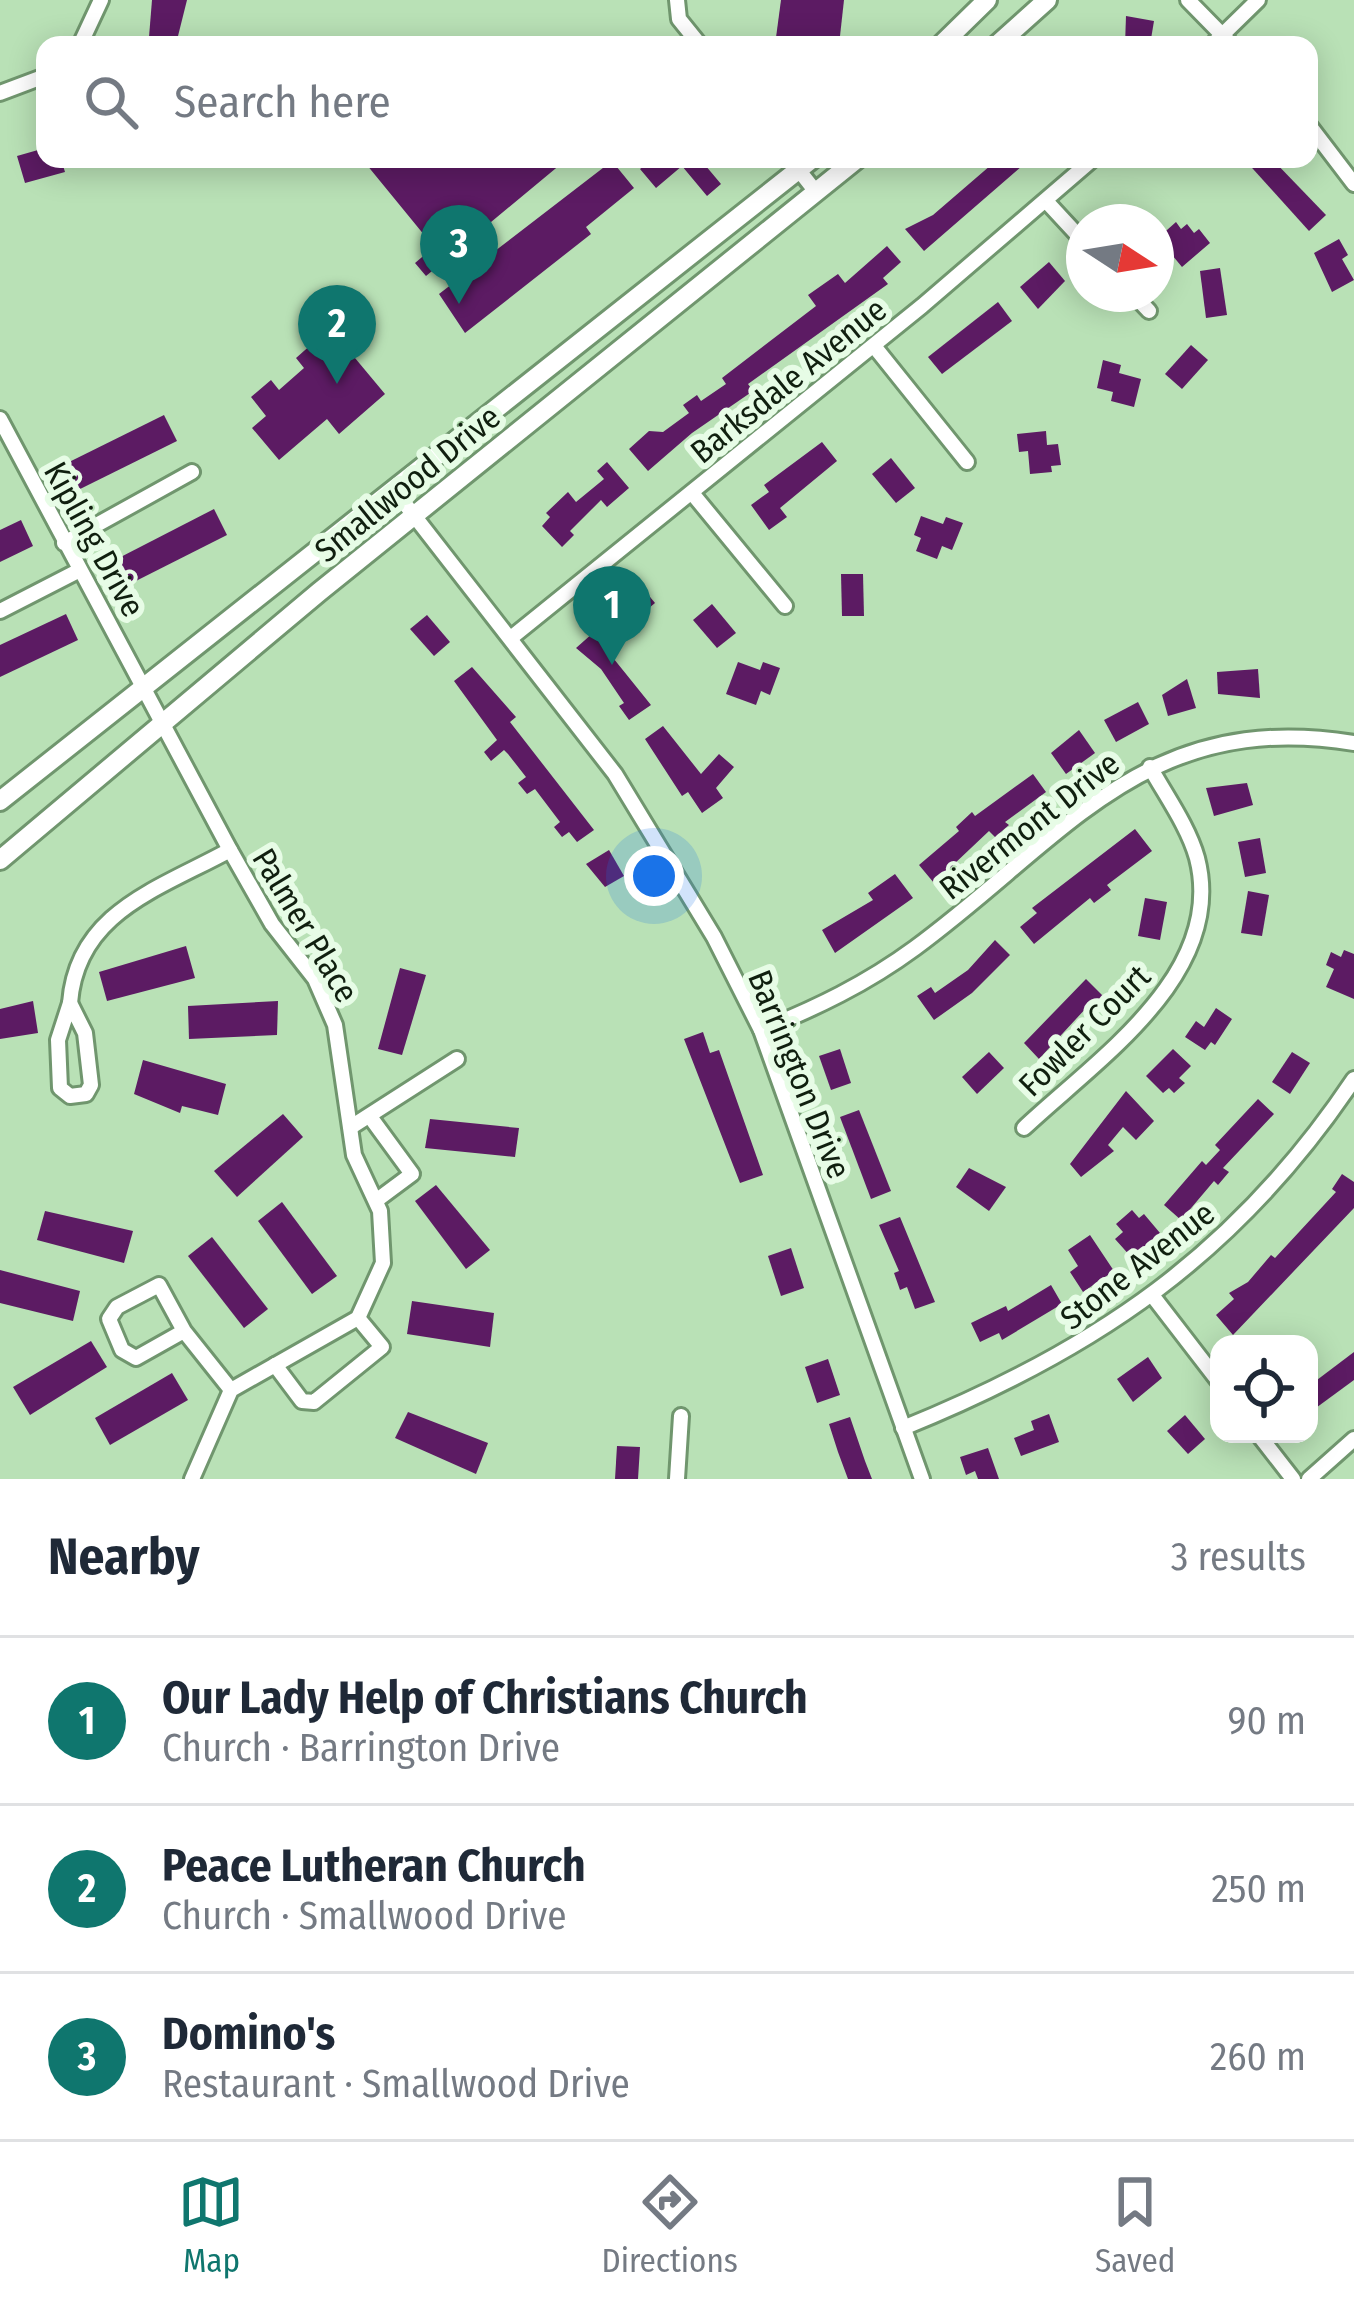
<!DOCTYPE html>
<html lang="en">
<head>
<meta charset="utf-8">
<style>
  body { margin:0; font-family:"Fira Sans Condensed",sans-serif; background:#f6f6f7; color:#1f2937 }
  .controls { position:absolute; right:36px; bottom:36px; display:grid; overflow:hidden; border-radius:24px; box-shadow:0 6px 30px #0003 }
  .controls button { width:108px; height:108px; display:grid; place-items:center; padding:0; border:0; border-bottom:3px solid #e0e1e3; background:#fff; color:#1f2937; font:60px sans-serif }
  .compass { position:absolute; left:1066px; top:204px; width:108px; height:108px; border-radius:50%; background:#fff; box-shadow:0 6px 30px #0003; rotate:102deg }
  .you { position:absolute; left:654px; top:876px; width:42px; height:42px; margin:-30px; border:9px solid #fff; border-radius:50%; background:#1a73e8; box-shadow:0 0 0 18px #1a73e833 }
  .badge { display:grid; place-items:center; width:78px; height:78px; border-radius:50%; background:#0f766e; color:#fff; font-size:39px; font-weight:700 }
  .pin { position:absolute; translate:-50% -99px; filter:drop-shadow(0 3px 6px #0008) }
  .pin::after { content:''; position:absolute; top:63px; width:42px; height:36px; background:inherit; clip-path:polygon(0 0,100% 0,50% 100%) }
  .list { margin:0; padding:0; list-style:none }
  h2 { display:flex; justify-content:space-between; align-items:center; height:156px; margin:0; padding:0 48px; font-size:51px }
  h2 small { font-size:39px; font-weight:400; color:#747a83 }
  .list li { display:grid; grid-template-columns:78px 1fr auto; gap:36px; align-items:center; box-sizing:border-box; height:168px; padding:0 48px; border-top:3px solid #e0e1e3 }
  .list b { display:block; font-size:45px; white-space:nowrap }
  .list p { margin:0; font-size:39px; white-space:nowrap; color:#747a83 }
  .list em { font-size:39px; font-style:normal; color:#747a83 }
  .icon { flex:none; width:66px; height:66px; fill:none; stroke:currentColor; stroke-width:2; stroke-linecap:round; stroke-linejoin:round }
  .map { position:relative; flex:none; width:1354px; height:1479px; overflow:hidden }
  .search { position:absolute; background:#fff; box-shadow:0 6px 30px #0003; left:36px; right:36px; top:36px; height:132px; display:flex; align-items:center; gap:30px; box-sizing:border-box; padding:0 42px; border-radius:24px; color:#747a83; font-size:45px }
  .sheet { height:660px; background:#fff }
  nav { display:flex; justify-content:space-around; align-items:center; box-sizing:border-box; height:168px; border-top:3px solid #e0e1e3; background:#fff; font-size:33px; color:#747a83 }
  nav a { display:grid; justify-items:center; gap:6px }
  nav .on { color:#0f766e }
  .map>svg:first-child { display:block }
  .building { fill:#5c1b63 }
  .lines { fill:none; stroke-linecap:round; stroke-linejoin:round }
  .minor-casing { stroke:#70966e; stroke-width:20 }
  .secondary-casing { stroke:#70966e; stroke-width:24 }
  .minor { stroke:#fff; stroke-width:14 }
  .secondary { stroke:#fff; stroke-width:18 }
  .labels { text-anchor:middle; stroke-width:12; stroke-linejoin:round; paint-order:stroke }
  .street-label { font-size:33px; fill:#101f0f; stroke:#e7fce6 }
</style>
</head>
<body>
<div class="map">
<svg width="1354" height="1479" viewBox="0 0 1354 1479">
  <rect width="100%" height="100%" fill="#b9e1b6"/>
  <g class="building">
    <polygon points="152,0 187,0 176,44 149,37"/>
    <polygon points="781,0 844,0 839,45 775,45"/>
    <polygon points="1126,16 1154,21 1150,45 1125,45"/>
    <polygon points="45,148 45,159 61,159 65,172 25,183 17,156"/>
    <polygon points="362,159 567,159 426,276 415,263 434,247"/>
    <polygon points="652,159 700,159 721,184 707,196 682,166 656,188 640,169"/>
    <polygon points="998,159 1030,159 924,251 905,229 933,215"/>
    <polygon points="1244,159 1272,159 1326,215 1309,231"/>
    <polygon points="612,161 634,188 586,227 591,234 465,333 439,294"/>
    <polygon points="1176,222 1181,229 1187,224 1194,233 1199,229 1210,243 1182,267 1158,238"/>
    <polygon points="1339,239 1348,255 1342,259 1354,280 1332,292 1314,253"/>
    <polygon points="887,246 901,262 883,278 888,284 748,384 753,391 692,433 648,471 629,449 649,431 663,432 689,413 683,405 697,395 701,401 726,384 722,378 816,306 808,295 838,274 845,283"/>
    <polygon points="1049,262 1065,281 1038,309 1020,287"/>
    <polygon points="1220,268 1227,315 1206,318 1200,271"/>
    <polygon points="998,302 1012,321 942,374 928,357"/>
    <polygon points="330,328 385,394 339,434 327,419 279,460 252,428 266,416 251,397 271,380 279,390 304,368 296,358"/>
    <polygon points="1191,345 1208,360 1182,389 1165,374"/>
    <polygon points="1103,360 1121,365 1119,373 1141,379 1134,407 1111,401 1113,392 1097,388"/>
    <polygon points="164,415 177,441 72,493 59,467"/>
    <polygon points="1046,431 1047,445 1058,444 1061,465 1051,466 1052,472 1030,474 1028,451 1019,452 1017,434"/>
    <polygon points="822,442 837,461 780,508 787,517 769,530 751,505 769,492 764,485"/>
    <polygon points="891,458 915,488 896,503 872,474"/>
    <polygon points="607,462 629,488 607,507 601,500 570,531 574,535 562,547 542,526 550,517 546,513 568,492 576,502 604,479 597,471"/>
    <polygon points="214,509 227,535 122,588 109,563"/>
    <polygon points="921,516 943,524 946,517 963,523 952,550 942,546 937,559 916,551 921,538 914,535"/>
    <polygon points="21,520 33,546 0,562 0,530"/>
    <polygon points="841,574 863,574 864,616 842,616"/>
    <polygon points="641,586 655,603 627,626 613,609"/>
    <polygon points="712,604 736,633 717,648 693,620"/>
    <polygon points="66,614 78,640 0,677 0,645"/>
    <polygon points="427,615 450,642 434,656 410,629"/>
    <polygon points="593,633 651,705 629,720 619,706 624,703 601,669 576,648"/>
    <polygon points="738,662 760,670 763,662 780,668 770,695 761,691 756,705 726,694"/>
    <polygon points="472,667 516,717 510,722 594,830 577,842 569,832 562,837 554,827 560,822 535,789 527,794 518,783 526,777 508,754 504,750 491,761 484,752 497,740 454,681"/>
    <polygon points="1258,669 1260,698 1218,694 1217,672"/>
    <polygon points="1187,679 1196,708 1168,716 1162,695"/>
    <polygon points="1138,702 1149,724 1116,742 1104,720"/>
    <polygon points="663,726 701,774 719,754 734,767 716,788 723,798 702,813 688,792 682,796 645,739"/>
    <polygon points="1079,730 1095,753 1066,774 1051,753"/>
    <polygon points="1033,774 1046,792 1005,822 1009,825 995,837 989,831 934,883 919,865 959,831 956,827 972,812 975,816"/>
    <polygon points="1247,783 1253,805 1214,816 1206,788"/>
    <polygon points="1135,829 1152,851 1107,885 1111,890 1094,903 1090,898 1034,944 1020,927 1037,913 1032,908"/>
    <polygon points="1260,838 1266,873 1245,877 1238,842"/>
    <polygon points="609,850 624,876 605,887 586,864"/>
    <polygon points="895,874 913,898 835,953 822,930 873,900 868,893"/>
    <polygon points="1248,891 1269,895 1262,936 1241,933"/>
    <polygon points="1145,898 1167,902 1160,940 1138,936"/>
    <polygon points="995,940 1010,955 972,993 934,1020 917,996 931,987 935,993 968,970"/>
    <polygon points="186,946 195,978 107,1001 99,972"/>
    <polygon points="1344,950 1354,954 1354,999 1326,987 1334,969 1326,965 1331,952 1341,957"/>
    <polygon points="400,968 426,975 402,1055 378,1049"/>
    <polygon points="1086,979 1106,999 1093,1011 1088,1006 1039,1059 1024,1043"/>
    <polygon points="33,1001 38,1033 0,1039 0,1009"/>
    <polygon points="278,1001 277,1035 189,1039 188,1006"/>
    <polygon points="1216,1008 1232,1019 1215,1045 1211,1042 1205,1050 1185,1037 1196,1021 1204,1027"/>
    <polygon points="703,1032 710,1053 719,1050 763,1175 740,1183 684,1039"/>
    <polygon points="840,1049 851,1083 831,1090 819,1056"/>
    <polygon points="1173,1049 1191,1066 1179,1078 1185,1083 1174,1093 1169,1088 1163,1093 1146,1076"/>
    <polygon points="989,1052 1004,1068 977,1094 962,1077"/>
    <polygon points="1292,1052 1310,1063 1290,1094 1272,1082"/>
    <polygon points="143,1060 226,1084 218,1115 182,1106 180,1113 134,1094"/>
    <polygon points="1126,1091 1154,1121 1136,1140 1123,1127 1108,1145 1114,1151 1081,1177 1070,1164"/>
    <polygon points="1258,1099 1274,1114 1223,1168 1229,1172 1218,1185 1214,1181 1181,1220 1164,1205 1202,1161 1206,1165 1220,1150 1215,1145"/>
    <polygon points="859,1110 891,1191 871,1199 840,1117"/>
    <polygon points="283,1114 303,1137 237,1197 214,1171"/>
    <polygon points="430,1119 519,1128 515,1157 425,1148"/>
    <polygon points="969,1168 1006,1187 989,1211 956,1187"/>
    <polygon points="1342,1174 1354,1182 1354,1208 1233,1335 1216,1315 1234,1299 1229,1293 1248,1282 1271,1255 1275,1258 1336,1192 1332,1189"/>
    <polygon points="436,1185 490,1250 466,1269 415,1201"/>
    <polygon points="282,1202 337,1276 312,1294 258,1221"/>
    <polygon points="1132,1210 1139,1218 1144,1214 1160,1233 1132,1258 1115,1239 1123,1232 1116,1224"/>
    <polygon points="45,1211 133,1231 124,1263 37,1240"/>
    <polygon points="900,1217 935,1302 915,1309 907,1287 900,1290 894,1273 899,1271 879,1225"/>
    <polygon points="1090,1235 1114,1271 1083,1292 1070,1272 1078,1266 1068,1250"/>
    <polygon points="212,1237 268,1309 244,1328 188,1256"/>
    <polygon points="791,1248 804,1288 781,1296 768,1256"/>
    <polygon points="0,1270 80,1291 73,1321 0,1303"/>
    <polygon points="1051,1285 1062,1304 1002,1340 999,1333 980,1342 971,1323 1006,1306 1008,1311"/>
    <polygon points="412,1301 494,1313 490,1347 407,1334"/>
    <polygon points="91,1341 107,1367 30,1415 13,1387"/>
    <polygon points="1354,1352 1354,1380 1309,1413 1309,1386"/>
    <polygon points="1148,1357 1162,1378 1133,1402 1117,1379"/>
    <polygon points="828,1359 840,1395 817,1403 805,1367"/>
    <polygon points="172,1373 188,1400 110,1445 95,1418"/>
    <polygon points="408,1412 488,1443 476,1474 395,1438"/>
    <polygon points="1049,1414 1059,1442 1021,1456 1014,1438 1034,1430 1031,1421"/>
    <polygon points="1185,1415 1205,1439 1188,1454 1167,1431"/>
    <polygon points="850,1417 865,1461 872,1479 848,1479 838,1452 829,1424"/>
    <polygon points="617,1446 640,1447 638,1479 615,1479"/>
    <polygon points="988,1448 999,1479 978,1479 975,1471 966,1475 960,1457"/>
  </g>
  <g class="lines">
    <g class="minor-casing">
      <g id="minor">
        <polyline points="677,0 679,19 700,45"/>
        <polyline points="1188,0 1232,45"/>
        <polyline points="80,45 101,0"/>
        <polyline points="1212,45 1258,0"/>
        <polyline points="0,93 45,76"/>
        <polyline points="1309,125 1354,184"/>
        <polyline points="790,159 816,192"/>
        <polyline points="1047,202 1084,242"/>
        <polyline points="1133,294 1149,311"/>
        <polyline points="874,346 967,462"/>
        <polyline points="0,419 230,850 272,924 315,979 335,1025 354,1155 380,1211 383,1263 358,1318 231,1390 192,1479"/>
        <polyline points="395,491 615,774 714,937 761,1030 922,1479"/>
        <polyline points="692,493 785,606"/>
        <polyline points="64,543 192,472"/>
        <polyline points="0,611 78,571"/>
        <polyline points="512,637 922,306 1093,159"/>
        <path d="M 70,1003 C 77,912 159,889 230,850"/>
        <polygon points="70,1003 85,1033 91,1085 86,1094 70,1096 60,1088 58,1040"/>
        <path d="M 761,1030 C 816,1008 866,984 915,948 C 1066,837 1144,709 1354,743"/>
        <polyline points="371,1118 412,1174 377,1200"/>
        <polyline points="351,1127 457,1059"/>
        <path d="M 1024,1128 C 1096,1060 1227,974 1197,858 C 1188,826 1166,796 1150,767"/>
        <polyline points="1152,1295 1219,1382"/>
        <polyline points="184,1331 136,1358 122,1350 109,1319 117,1307 159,1285 184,1331 231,1390"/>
        <polyline points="275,1365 302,1401 314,1402 382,1347 358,1318"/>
        <path d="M 903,1428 C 1096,1350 1237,1254 1354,1079"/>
        <polyline points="1258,1434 1293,1479"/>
        <polyline points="677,1479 681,1416"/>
        <polyline points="1309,1479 1354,1439"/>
      </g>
    </g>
    <g class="secondary-casing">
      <g id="secondary">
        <polyline points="941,45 987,0"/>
        <polyline points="997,45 1047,0"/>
        <polyline points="0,801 812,159"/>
        <polyline points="0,860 319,592 857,159"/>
      </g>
    </g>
    <use href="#minor" class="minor"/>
    <use href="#secondary" class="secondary"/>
  </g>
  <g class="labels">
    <g class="street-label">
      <text transform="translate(788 380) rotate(-39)" y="12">Barksdale Avenue</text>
      <text transform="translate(407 483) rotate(-39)" y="12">Smallwood Drive</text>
      <text transform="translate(95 539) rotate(61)" y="12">Kipling Drive</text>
      <text transform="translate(1029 825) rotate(-38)" y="12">Rivermont Drive</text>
      <text transform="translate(306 925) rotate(59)" y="12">Palmer Place</text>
      <text transform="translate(1084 1030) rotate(-45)" y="12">Fowler Court</text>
      <text transform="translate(800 1074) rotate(68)" y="12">Barrington Drive</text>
      <text transform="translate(1137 1265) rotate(-38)" y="12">Stone Avenue</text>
    </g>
  </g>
</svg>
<div class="controls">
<button><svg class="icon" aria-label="locate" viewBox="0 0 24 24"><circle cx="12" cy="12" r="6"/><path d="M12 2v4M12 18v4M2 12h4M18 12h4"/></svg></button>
</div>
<svg class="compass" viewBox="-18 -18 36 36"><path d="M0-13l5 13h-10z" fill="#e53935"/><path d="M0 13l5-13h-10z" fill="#747a83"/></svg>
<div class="you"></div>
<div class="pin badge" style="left:612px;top:665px">1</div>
<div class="pin badge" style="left:337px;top:384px">2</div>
<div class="pin badge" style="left:459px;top:304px">3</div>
<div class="search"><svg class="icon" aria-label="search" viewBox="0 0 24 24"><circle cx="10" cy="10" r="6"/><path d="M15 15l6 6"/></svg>Search here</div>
</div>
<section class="sheet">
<h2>Nearby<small>3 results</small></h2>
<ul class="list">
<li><span class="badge">1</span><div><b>Our Lady Help of Christians Church</b><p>Church · Barrington Drive</p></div><em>90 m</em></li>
<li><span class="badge">2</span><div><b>Peace Lutheran Church</b><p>Church · Smallwood Drive</p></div><em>250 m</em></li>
<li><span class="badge">3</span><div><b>Domino's</b><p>Restaurant · Smallwood Drive</p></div><em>260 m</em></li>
</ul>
</section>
<nav>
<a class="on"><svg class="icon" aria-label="map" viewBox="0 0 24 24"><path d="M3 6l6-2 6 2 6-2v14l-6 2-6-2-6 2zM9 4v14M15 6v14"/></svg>Map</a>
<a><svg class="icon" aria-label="directions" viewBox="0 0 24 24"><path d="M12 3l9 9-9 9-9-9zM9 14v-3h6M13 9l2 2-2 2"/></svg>Directions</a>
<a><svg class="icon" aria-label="saved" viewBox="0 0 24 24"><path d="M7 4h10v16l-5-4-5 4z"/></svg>Saved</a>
</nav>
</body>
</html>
